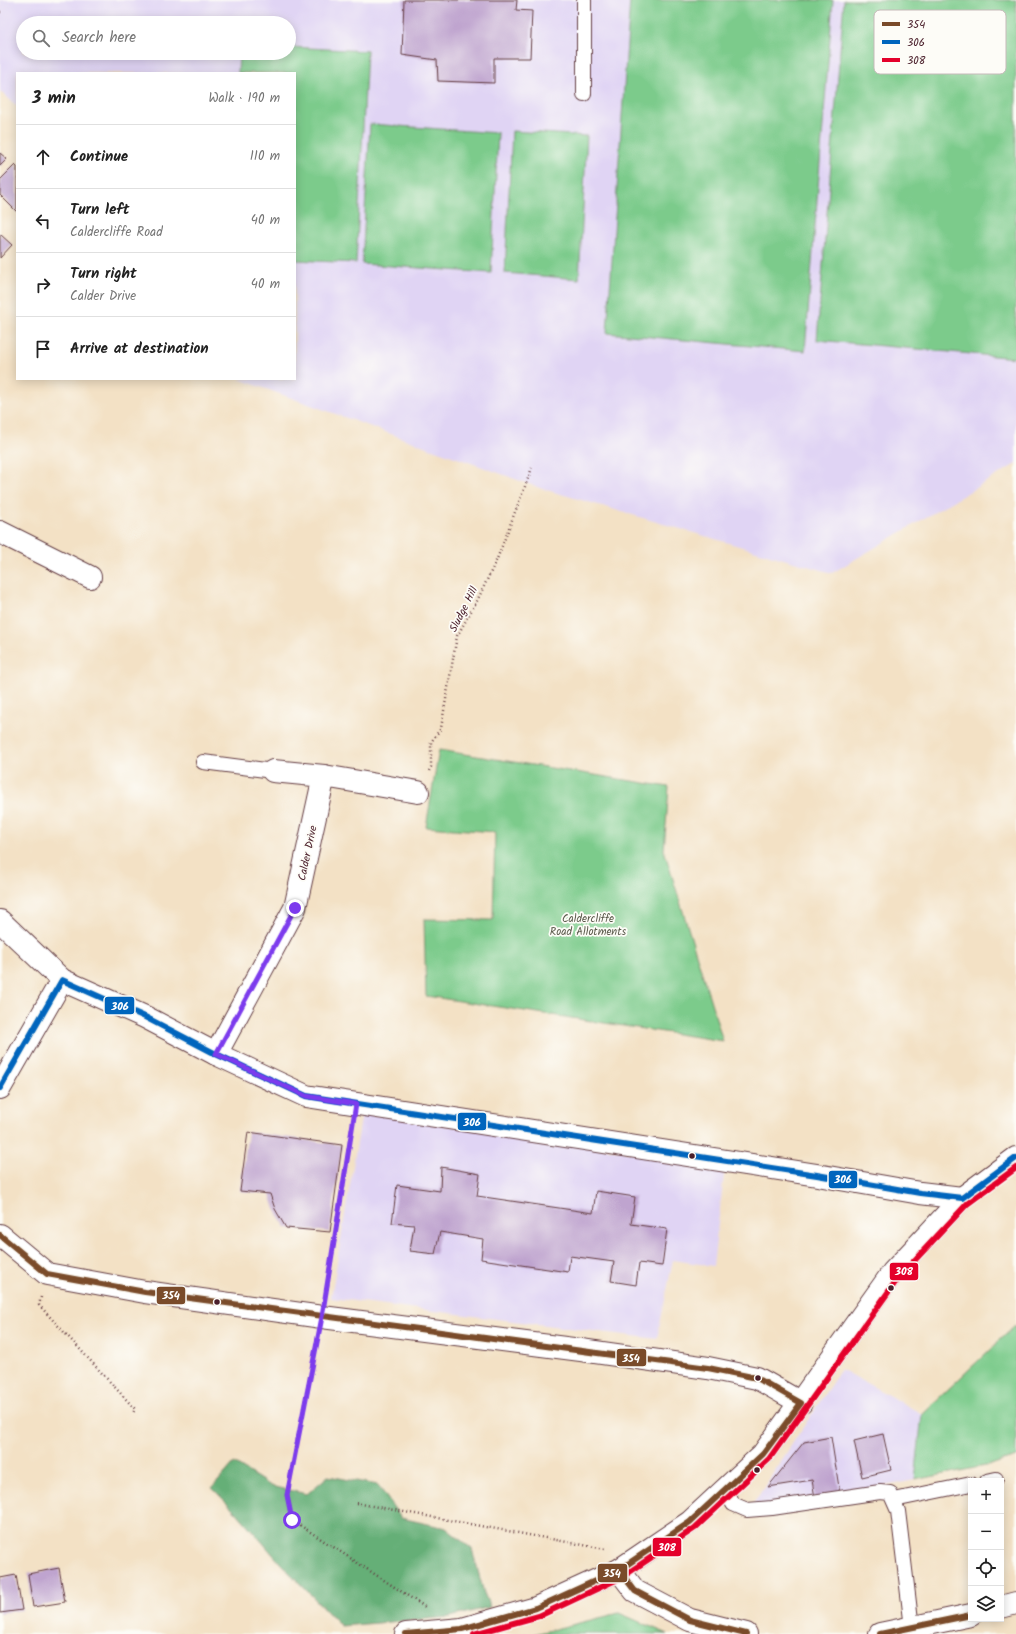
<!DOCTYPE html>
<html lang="en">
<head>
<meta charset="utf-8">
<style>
  body { margin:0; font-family:Kalam,sans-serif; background:#f2f2f2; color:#222 }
  .controls { position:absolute; right:12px; bottom:12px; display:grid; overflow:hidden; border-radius:0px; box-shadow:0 2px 10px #0003 }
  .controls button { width:36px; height:36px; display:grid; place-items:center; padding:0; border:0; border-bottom:1px solid #e0e0e0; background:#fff; color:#222; font:20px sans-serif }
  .stop { position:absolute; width:12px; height:12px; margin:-9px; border:3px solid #7c3aed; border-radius:50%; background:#fff }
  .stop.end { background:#7c3aed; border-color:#fff; box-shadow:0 1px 4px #0008 }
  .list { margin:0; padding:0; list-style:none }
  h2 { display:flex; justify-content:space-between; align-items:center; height:52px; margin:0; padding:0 16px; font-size:17px }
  h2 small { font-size:13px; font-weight:400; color:#767676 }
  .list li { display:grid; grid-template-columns:26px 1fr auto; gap:12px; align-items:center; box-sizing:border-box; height:64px; padding:0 16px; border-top:1px solid #e0e0e0 }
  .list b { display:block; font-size:15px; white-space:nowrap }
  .list p { margin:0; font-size:13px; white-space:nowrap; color:#767676 }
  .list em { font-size:13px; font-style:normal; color:#767676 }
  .icon { flex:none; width:22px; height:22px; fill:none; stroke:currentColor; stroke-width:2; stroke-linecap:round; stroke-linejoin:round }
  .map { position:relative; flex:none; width:1016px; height:1634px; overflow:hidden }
  .search { position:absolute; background:#fff; box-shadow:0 2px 10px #0003; left:16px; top:16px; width:280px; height:44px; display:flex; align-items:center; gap:10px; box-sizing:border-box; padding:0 14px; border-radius:22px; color:#767676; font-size:15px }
  .panel { position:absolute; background:#fff; box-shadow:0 2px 10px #0003; left:16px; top:72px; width:280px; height:308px; border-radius:0px }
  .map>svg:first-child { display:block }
  .built { fill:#e0d4f4; fill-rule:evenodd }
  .green { fill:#7ccb8b; stroke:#63755b }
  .forest { fill:#65af77; stroke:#586751 }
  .building { fill:#bfa4cf }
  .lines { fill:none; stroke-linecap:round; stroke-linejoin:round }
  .service-casing { stroke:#633c42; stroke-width:16 }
  .minor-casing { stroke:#633c42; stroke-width:24 }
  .path { stroke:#633c42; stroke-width:2.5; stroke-dasharray:1 3; stroke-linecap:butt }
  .service { stroke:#fff; stroke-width:14 }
  .minor { stroke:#fff; stroke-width:22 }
  .bus-1-casing { stroke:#fdfcf7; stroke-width:9 }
  .bus-2-casing { stroke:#fdfcf7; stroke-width:9 }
  .bus-3-casing { stroke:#fdfcf7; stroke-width:9 }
  .bus-1 { stroke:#7a4b2a; stroke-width:6 }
  .bus-2 { stroke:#0065bd; stroke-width:6 }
  .bus-3 { stroke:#e4002b; stroke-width:6 }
  .route { stroke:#7c3aed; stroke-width:5 }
  .bus-dot { fill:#4a1f2b; stroke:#fdfcf7; stroke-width:1.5 }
  .labels { text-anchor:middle; stroke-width:3.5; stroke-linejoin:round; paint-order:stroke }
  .street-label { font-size:11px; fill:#4a1f2b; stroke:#fdfcf7 }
  .park-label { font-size:11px; fill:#5c5b4d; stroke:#fdfcf7 }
  .key { fill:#fdfcf7; stroke:#c7baba; stroke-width:1 }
  .key-label { font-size:11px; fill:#4a1f2b }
  .line-badge { stroke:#fdfcf7; stroke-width:1.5 }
  .badge-label { font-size:11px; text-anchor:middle; font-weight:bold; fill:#fff }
</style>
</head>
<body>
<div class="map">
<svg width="1016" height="1634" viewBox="0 0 1016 1634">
  <rect width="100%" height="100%" fill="#fdfcf7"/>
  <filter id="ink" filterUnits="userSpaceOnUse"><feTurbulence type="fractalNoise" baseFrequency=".025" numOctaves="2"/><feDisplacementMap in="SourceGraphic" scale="8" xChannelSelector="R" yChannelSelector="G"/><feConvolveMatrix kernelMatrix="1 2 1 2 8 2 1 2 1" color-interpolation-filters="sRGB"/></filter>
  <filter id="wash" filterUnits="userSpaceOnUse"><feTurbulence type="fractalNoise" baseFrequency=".012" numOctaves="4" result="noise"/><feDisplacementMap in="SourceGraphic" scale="16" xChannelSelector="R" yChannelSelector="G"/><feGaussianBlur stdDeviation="0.9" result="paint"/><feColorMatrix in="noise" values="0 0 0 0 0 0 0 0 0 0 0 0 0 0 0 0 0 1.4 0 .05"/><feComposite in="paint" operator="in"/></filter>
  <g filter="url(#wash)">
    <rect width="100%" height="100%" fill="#f3e1c5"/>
    <g class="built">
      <path d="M 0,0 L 1016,0 L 1016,464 L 832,573 L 540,488 L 239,379 L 295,379 L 295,73 L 17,73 L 17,106 L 0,91 ZM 23,23 L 289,23 L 289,53 L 23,53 Z"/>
      <polygon points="362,1113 725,1166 713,1266 673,1260 657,1339 331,1298"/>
      <polygon points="841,1369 922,1414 915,1480 748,1512"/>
    </g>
    <g class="green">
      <polygon points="630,0 833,0 805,351 607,333"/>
      <polygon points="844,0 1016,0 1016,358 817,340"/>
      <polygon points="289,47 367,51 356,263 295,260 295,73 238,73 239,53 289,53"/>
      <polygon points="370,124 498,133 491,273 362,264"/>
      <polygon points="512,131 587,136 579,279 505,273"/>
      <polygon points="439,750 669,787 664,850 723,1041 426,996 424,919 493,920 495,832 426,827"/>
      <polygon points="1016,1325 1016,1457 990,1465 915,1480 922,1414"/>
      <polygon points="619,1613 668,1634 535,1634"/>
    </g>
    <polygon class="forest" points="234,1463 271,1486 307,1494 328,1476 378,1485 401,1518 446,1528 472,1549 484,1593 490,1607 450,1617 341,1626 281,1564 238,1514 212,1488"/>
    <g id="blocks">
      <g class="building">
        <polygon points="404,0 517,0 516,10 532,11 530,58 494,58 494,83 438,81 437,60 402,55"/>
        <polygon points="0,153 7,159 0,166"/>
        <polygon points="15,165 17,167 17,212 0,195 0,180"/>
        <polygon points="0,234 12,245 0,258"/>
        <polygon points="248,1132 342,1145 330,1232 286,1228 275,1209 270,1194 240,1191"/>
        <polygon points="441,1167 480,1174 477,1196 593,1213 596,1191 635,1197 631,1224 667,1229 662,1266 639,1263 636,1285 611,1281 614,1262 570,1256 568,1272 481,1259 483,1239 440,1232 435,1254 410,1251 414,1225 392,1223 397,1185 440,1191"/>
        <polygon points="883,1434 891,1470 862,1477 854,1441"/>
        <polygon points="831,1437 840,1494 815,1498 812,1480 768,1487 804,1442"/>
        <polygon points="59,1568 65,1602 33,1607 28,1574"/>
        <polygon points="16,1575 22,1610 0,1613 0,1578"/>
      </g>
    </g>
  </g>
  <g filter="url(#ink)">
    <use href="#blocks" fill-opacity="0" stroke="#633c42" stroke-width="1"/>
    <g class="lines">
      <g class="service-casing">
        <g id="service">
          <polyline points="584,0 584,94"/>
          <polyline points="203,762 273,771"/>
          <polyline points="987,1481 996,1479"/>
          <polyline points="726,1488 733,1504 747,1510 772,1508 880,1492 890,1493 898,1511 912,1628"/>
          <polyline points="894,1500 971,1484"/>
        </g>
      </g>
      <g class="minor-casing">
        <g id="minor">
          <polyline points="0,532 90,577"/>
          <polyline points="273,771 324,776"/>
          <polyline points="0,921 62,980 145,1017 216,1054 306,1096 817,1175 920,1193 962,1198"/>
          <polyline points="216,1054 295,908 324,776 418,792"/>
          <polyline points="0,1088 62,980"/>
          <polyline points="0,1235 47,1274 145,1292 322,1317 581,1350 708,1368 757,1378 801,1403"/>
          <polyline points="619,1570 635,1591 690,1620 746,1634"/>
          <polyline points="1001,1607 1016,1603"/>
          <polyline points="406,1634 462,1629 536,1608 619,1570 690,1522 763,1454 893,1272 962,1198 1016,1158"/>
          <polyline points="880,1634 971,1615"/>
        </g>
      </g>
      <g class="path">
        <polyline points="0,12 1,12"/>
        <polyline points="429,771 431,767 431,742 441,728 457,636 477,601 497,559 532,468"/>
        <polyline points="326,1293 352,1128"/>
        <polyline points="41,1297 39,1305 135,1409 133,1413"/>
        <polyline points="317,1341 287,1495 292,1520 425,1607"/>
        <polyline points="356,1503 605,1549"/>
      </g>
      <use href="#service" class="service"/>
      <use href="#minor" class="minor"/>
      <g class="bus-1-casing">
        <g id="bus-1">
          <polyline points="0,1235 47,1274 145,1292 708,1368 757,1378 801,1403 763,1454 690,1522 619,1570 536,1608 462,1629 406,1634"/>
          <polyline points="619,1570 635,1591 690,1620 746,1634"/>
          <polyline points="880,1634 971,1615"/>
        </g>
      </g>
      <g class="bus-2-casing">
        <polyline id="bus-2" points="0,1088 62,980 145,1017 216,1054 306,1096 817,1175 920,1193 962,1198 1016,1158"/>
      </g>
      <g class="bus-3-casing">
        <polyline id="bus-3" points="474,1634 539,1616 622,1577 695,1528 769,1459 899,1277 967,1204 1016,1168"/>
      </g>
      <use href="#bus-1" class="bus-1"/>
      <use href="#bus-2" class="bus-2"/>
      <use href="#bus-3" class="bus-3"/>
    </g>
  </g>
  <g class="lines" filter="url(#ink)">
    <polyline class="route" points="292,1520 287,1495 322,1317 356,1104 306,1096 216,1054 295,908"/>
  </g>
  <g class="bus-dot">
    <circle cx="692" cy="1156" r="3.5"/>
    <circle cx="891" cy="1288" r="3.5"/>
    <circle cx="217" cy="1302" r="3.5"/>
    <circle cx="758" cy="1378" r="3.5"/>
    <circle cx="757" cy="1470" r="3.5"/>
  </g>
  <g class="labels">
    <g class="street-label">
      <text transform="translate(463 609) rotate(-63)" y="4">Sludge Hill</text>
      <text transform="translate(307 853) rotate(-78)" y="4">Calder Drive</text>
    </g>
    <g class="park-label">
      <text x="588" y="922">Caldercliffe<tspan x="588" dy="13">Road Allotments</tspan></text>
    </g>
  </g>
  <rect x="874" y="10" width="132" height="64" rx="6" class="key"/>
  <rect x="882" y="22" width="18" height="4" fill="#7a4b2a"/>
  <rect x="882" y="40" width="18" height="4" fill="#0065bd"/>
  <rect x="882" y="58" width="18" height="4" fill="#e4002b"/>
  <g class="key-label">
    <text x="907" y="28">354</text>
    <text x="907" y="46">306</text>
    <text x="907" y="64">308</text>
  </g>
  <g class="line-badge">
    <rect x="104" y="996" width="31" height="19" rx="4" fill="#0065bd"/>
    <rect x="457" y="1112" width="30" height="19" rx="4" fill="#0065bd"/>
    <rect x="828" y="1170" width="30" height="19" rx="4" fill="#0065bd"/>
    <rect x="889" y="1262" width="30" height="19" rx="4" fill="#e4002b"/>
    <rect x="156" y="1286" width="30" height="19" rx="4" fill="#7a4b2a"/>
    <rect x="616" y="1348" width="31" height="19" rx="4" fill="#7a4b2a"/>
    <rect x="652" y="1537" width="30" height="20" rx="4" fill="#e4002b"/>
    <rect x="597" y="1563" width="31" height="20" rx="4" fill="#7a4b2a"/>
  </g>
  <g class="badge-label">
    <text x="120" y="1010">306</text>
    <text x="472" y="1126">306</text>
    <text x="843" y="1183">306</text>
    <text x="904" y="1275">308</text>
    <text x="171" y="1299">354</text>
    <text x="631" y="1362">354</text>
    <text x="667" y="1551">308</text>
    <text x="612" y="1577">354</text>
  </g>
</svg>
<div class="controls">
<button>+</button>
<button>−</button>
<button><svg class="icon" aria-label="locate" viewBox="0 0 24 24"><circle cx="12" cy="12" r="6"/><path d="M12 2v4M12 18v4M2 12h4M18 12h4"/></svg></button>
<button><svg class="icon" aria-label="layers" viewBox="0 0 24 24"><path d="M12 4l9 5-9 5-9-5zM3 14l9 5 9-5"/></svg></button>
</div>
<div class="stop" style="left:292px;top:1520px"></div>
<div class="stop end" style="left:295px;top:908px"></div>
<div class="search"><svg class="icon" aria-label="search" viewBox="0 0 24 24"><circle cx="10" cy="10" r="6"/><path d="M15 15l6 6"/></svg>Search here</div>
<section class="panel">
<h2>3 min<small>Walk · 190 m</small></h2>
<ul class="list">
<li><svg class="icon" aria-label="ahead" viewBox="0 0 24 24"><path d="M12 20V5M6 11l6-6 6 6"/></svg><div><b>Continue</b></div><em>110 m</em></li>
<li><svg class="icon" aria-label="left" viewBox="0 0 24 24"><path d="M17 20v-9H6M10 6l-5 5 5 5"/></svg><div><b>Turn left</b><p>Caldercliffe Road</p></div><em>40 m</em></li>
<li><svg class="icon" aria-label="right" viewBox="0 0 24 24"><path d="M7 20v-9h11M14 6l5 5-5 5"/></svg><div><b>Turn right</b><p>Calder Drive</p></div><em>40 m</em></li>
<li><svg class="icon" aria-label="arrive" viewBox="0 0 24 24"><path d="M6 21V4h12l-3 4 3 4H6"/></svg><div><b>Arrive at destination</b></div></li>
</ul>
</section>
</div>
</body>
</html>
